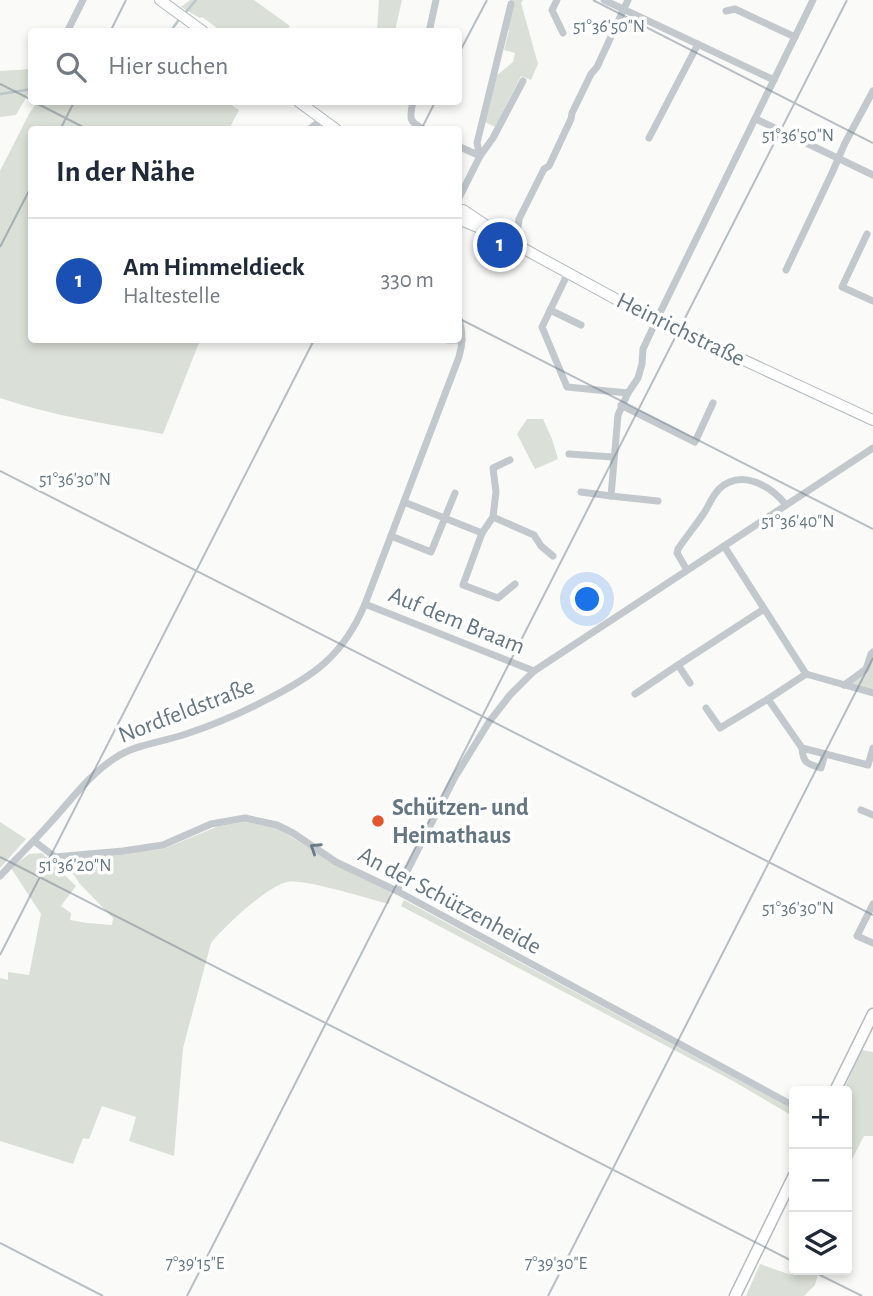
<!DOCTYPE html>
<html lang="de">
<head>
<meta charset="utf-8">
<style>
  body { margin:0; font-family:"Alegreya Sans",sans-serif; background:#f6f6f7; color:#1f2937 }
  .controls { position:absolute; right:21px; bottom:21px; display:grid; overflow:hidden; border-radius:7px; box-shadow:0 4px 10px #0003 }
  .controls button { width:63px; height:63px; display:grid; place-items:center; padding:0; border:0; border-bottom:2px solid #e0e1e3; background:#fff; color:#1f2937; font:35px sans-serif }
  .you { position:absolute; left:588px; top:600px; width:24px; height:24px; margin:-18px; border:5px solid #fff; border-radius:50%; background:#1a73e8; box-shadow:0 0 0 10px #1a73e833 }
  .badge { display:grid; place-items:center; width:46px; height:46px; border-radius:50%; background:#d93025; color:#fff; font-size:23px; font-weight:700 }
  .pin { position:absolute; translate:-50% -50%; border:4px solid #fff; box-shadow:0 2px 7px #0006 }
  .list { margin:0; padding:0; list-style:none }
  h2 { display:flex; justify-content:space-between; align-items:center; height:91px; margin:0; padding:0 28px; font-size:30px }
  h2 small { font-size:23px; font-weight:400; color:#747a83 }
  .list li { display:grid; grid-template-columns:46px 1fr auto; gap:21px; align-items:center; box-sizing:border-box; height:126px; padding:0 28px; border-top:2px solid #e0e1e3 }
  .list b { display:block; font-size:26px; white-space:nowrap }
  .list p { margin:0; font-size:23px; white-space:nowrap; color:#747a83 }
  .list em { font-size:23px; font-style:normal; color:#747a83 }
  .icon { flex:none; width:38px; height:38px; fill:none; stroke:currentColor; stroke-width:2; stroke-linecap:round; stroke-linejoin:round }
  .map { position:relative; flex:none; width:873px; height:1296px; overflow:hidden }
  .search { position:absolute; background:#fff; box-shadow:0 4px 10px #0003; left:28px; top:28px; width:434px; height:77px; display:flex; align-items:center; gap:18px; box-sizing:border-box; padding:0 24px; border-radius:7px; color:#747a83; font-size:26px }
  .panel { position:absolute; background:#fff; box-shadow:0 4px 10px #0003; left:28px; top:126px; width:434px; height:217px; border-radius:7px }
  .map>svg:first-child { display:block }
  .green { fill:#dadfd7 }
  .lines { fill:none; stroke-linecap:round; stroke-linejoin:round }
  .stream { stroke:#bbc7cb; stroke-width:2.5 }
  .secondary-casing { stroke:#b3babf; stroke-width:12 }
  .primary-casing { stroke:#b5babe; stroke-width:13 }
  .street { stroke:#c3c8cc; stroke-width:7 }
  .secondary { stroke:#fff; stroke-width:10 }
  .primary { stroke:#fff; stroke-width:10 }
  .oneway { stroke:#6a7a87 }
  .ticks { fill:none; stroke:#657683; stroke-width:2; stroke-opacity:0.45 }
  .poi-dot { fill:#e4572e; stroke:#fff; stroke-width:2.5 }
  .labels { text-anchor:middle; stroke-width:7; stroke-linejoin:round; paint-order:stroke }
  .street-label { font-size:24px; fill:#657683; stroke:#fff }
  .poi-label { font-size:24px; font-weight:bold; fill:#657683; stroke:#fff; text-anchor:start }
  .ticks-label { font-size:18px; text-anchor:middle; fill:#657683; stroke:#fff; stroke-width:7; stroke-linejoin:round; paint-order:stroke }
</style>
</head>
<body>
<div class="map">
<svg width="873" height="1296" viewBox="0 0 873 1296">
  <rect width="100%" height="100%" fill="#fafaf8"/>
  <g class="green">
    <polygon points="190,0 254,0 290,26 286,31 217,31 215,30 216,27 202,17 200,18 181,7"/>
    <polygon points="379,0 402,0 395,31 377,31"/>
    <polygon points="510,0 523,0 521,3 538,64 531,80 521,76 495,127 485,122 496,76 513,62 515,53 504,50 509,30 502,27"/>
    <polygon points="31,69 31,89 16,115 0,117 0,71"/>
    <path d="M 38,102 L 227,102 L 239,110 L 229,129 L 32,130 L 32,340 L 200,340 L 163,434 C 109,424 52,416 0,398 L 0,171 L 30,112 Z"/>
    <polygon points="527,419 543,419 552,439 558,459 535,469 517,434"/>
    <polygon points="873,655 873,690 851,685 852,682"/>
    <polygon points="0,822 26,839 0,868"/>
    <path d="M 244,822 L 262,824 L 279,829 L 331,862 L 391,891 L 389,904 C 369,899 303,878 287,882 C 266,887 225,926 211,943 L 183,1048 L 174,1156 L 129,1141 L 136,1117 L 102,1106 L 89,1139 L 83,1138 L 73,1164 L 0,1141 L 0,978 L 8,980 L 8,972 L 29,975 L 41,914 L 11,868 L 29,854 L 42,853 L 76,886 L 61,906 L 71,913 L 70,920 L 87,923 L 112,925 L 113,918 L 79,883 L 64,859 L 163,849 L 219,826 Z"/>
    <polygon points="404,900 794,1110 794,1117 733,1081 401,906"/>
    <polygon points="862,1050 873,1052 873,1136 864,1136 847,1169 847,1091 843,1091"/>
    <polygon points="760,1264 791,1275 794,1267 794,1270 819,1270 815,1285 804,1296 746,1296"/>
  </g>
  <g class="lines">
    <g class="stream">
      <polyline points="185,13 196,0"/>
      <polyline points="170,32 180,18"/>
      <polyline points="0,94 32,89"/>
    </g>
    <g class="secondary-casing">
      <g id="secondary">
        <polyline points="160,0 204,32"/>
        <polyline points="299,102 337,130"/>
        <polyline points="463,210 484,224"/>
        <polyline points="458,219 504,238 656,321 722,350 873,420"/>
      </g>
    </g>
    <g class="primary-casing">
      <g id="primary">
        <polyline points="835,1091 873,1014"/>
        <polyline points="735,1296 794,1175"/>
      </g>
    </g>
    <g class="street">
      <polyline points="557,0 552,10 563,33"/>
      <polyline points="604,0 774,80"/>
      <polyline points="511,4 477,143 480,156 493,138 523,81"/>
      <polyline points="726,11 735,9 795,37"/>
      <polyline points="67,32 83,0"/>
      <polyline points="429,32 436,0"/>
      <path d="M 413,102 C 409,119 409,122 425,130"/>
      <polyline points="756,119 873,175"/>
      <polyline points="308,130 323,119"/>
      <polyline points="649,138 698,44"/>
      <polyline points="458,146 480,156 458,200"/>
      <polyline points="867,234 842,287 873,301"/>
      <polyline points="510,242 518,227 519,219 544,169 549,166 571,119 572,113 591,74 597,67 628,0"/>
      <polyline points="786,270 832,173 845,143 873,91"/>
      <polyline points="568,273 542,327 567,387 628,393"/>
      <polyline points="550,310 581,325"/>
      <polyline points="448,340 462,340"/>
      <polyline points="621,405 695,442 713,403"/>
      <polyline points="569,454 613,457"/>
      <polyline points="510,460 493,468 496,492 493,517 482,533 463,585 498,598 515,584"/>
      <polyline points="581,492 611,496"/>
      <polyline points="658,501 611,496 618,415 628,393 638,378 642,364 643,349 656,321 813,0"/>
      <polyline points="404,502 482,533"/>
      <polyline points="493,517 534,535 541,546 553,556"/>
      <polyline points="391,536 431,552 455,493"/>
      <polyline points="724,546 806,674 873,693"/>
      <path d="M 687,570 L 677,553 L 678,549 C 686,537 696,525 704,513 C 709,505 713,495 719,489 C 741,468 771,486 786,505"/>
      <polyline points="365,604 534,671"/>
      <polyline points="690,683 678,665 764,609"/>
      <polyline points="844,685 866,669 871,654 873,652"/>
      <polyline points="635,694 678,665"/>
      <polyline points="768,699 806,674"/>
      <polyline points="706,708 720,728 768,699 802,748 868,765 873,748"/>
      <path d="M 802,748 C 803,763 807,764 821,768 L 825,754"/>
      <polyline points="861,810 873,815"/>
      <polyline points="34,841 55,857 123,851 163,845 211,824 245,818 277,825 293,833 336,862 397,891 794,1106"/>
      <path d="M 0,876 C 17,858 35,840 51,822 C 71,800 90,774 115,758 C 136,744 163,742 186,734 C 213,725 239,714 264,701 C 314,676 343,656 365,604 L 459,357 C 463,344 463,330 458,316"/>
      <polyline points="397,891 455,777 489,722 510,695 534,671 873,448"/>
      <polyline points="873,904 857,936 873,943"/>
    </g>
    <use href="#secondary" class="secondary"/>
    <use href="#primary" class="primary"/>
  </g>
  <defs><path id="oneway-chevron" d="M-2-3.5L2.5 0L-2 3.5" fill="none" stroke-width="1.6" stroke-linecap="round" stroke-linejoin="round" transform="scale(1.75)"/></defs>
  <use class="oneway" href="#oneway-chevron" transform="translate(315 848) rotate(-147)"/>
  <path class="ticks" d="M 593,0 L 873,143M 110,32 L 126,0M 458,55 L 487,0M 0,84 L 32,100M 34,102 L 89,130M 60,130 L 74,102M 421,130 L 435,102M 0,247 L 32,185M 458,318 L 873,529M 0,471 L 873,915M 0,857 L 794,1262M 0,955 L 314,340M 0,1243 L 103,1296M 810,1270 L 862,1296M 187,1296 L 847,0M 548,1296 L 873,658"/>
  <circle class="poi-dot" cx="378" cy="821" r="7"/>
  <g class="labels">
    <g class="street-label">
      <text transform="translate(681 329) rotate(26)" y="8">Heinrichstraße</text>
      <text transform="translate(457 620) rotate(22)" y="8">Auf dem Braam</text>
      <text transform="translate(186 710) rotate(-21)" y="8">Nordfeldstraße</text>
      <text transform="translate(450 900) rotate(28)" y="8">An der Schützenheide</text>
    </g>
    <g class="poi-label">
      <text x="392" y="815">Schützen- und<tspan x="392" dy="28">Heimathaus</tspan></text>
    </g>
  </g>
  <g class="ticks-label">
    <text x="609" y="32">51°36'50"N</text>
    <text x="798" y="141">51°36'50"N</text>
    <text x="75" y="485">51°36'30"N</text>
    <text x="798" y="527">51°36'40"N</text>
    <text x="75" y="871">51°36'20"N</text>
    <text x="798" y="914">51°36'30"N</text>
    <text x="195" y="1269">7°39'15"E</text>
    <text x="556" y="1269">7°39'30"E</text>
  </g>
</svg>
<div class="controls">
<button>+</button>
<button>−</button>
<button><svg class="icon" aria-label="layers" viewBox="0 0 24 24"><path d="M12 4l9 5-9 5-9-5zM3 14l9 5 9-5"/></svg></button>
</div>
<div class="you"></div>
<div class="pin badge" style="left:500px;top:245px;background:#1a4fb4">1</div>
<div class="search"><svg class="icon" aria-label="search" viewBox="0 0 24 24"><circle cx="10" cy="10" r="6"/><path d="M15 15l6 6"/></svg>Hier suchen</div>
<section class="panel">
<h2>In der Nähe<small></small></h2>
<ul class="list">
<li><span class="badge" style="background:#1a4fb4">1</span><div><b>Am Himmeldieck</b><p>Haltestelle</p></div><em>330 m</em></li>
</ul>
</section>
</div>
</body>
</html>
